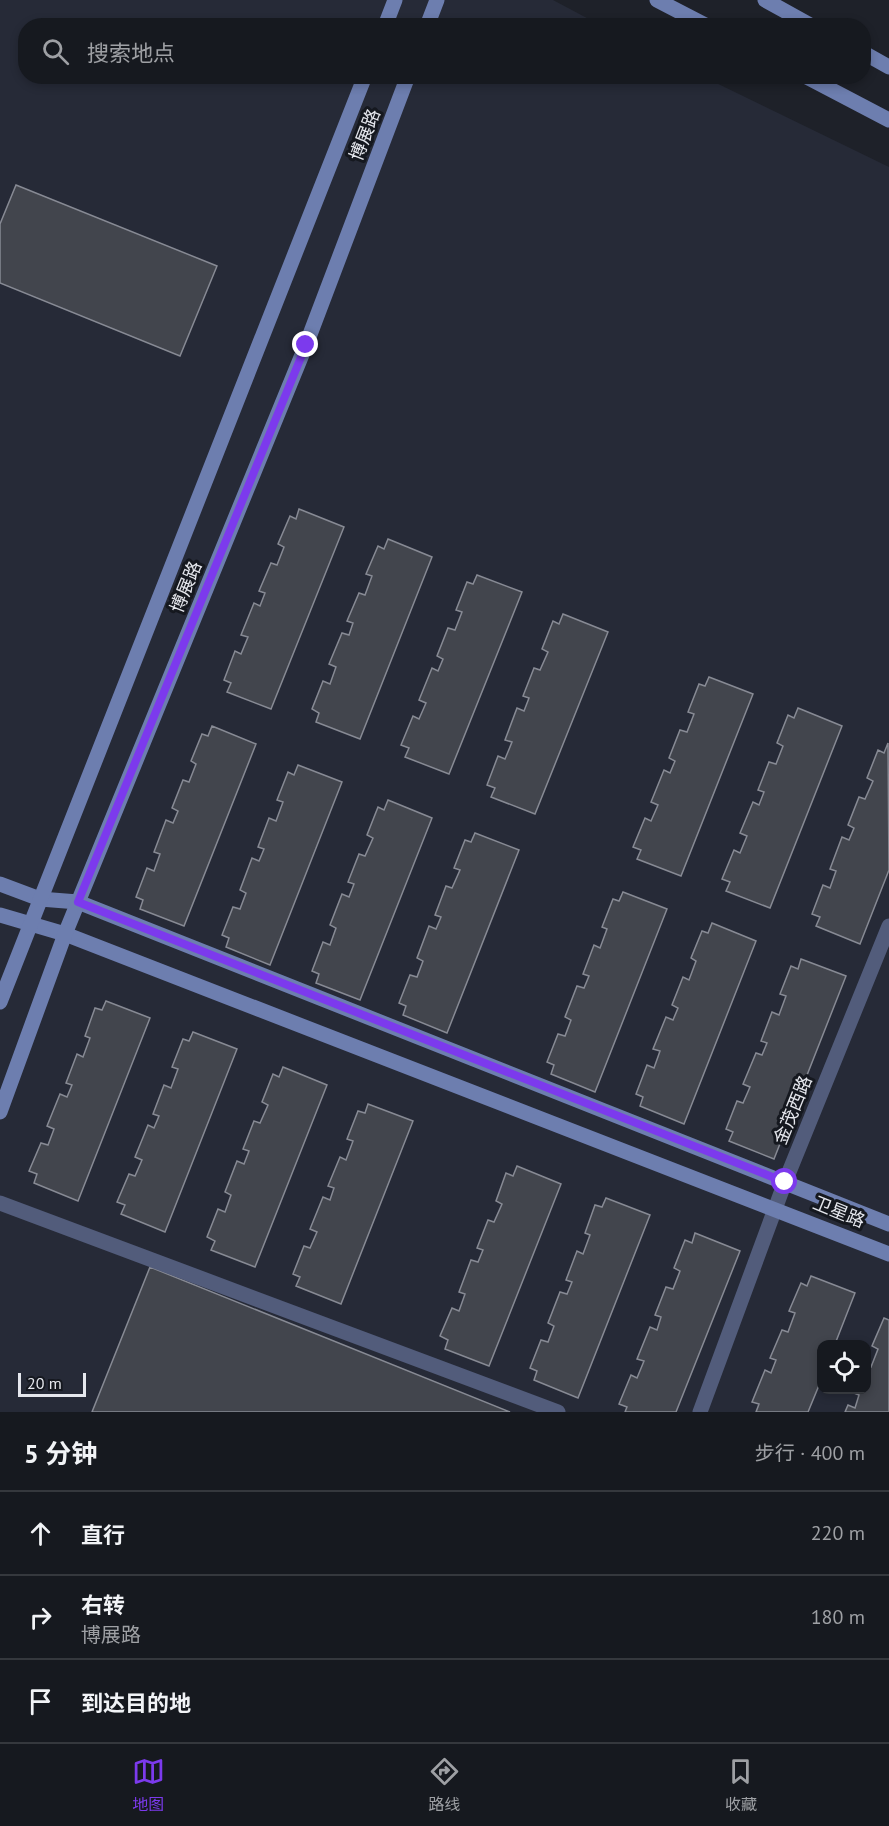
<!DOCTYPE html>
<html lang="zh">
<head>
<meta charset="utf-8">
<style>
  body { margin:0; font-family:"PT Sans","Noto Sans SC",sans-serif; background:#23262c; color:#f1f3f6 }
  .controls { position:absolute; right:18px; bottom:18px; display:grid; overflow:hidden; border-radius:12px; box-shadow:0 3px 9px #0003 }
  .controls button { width:54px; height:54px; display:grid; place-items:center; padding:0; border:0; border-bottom:2px solid #35383d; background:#16191f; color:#f1f3f6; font:30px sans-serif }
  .scale { position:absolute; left:18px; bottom:15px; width:68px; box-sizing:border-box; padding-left:6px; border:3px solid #e5e7ed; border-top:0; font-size:16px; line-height:21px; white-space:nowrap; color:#e5e7ed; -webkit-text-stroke:4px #15181f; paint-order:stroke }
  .stop { position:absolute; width:18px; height:18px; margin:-14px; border:4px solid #7c3aed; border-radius:50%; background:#fff }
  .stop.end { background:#7c3aed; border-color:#fff; box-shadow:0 2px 6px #0008 }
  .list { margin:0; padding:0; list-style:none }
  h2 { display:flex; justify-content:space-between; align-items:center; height:78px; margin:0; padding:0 24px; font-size:26px }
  h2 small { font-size:20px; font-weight:400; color:#9ea0a4 }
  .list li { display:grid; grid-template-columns:39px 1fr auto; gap:18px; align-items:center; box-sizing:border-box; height:84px; padding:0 24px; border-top:2px solid #35383d }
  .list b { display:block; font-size:22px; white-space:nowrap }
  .list p { margin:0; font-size:20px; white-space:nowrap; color:#9ea0a4 }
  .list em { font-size:20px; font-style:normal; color:#9ea0a4 }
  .icon { flex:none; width:33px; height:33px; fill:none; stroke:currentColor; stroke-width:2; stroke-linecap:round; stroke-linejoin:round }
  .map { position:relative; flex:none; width:889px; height:1412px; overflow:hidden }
  .search { position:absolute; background:#16191f; box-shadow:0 3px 9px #0003; left:18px; right:18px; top:18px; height:66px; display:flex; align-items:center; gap:15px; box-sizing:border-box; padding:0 21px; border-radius:24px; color:#9ea0a4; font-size:22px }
  .sheet { height:330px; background:#16191f }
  nav { display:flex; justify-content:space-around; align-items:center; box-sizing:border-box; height:84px; border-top:2px solid #35383d; background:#16191f; font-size:16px; color:#9ea0a4 }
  nav a { display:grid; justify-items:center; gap:3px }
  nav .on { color:#7c3aed }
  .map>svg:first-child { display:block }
  .built { fill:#262a37; fill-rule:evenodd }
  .building { fill:#42454d; stroke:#878a94; stroke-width:1.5 }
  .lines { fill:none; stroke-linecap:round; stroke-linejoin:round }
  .street { stroke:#525c7b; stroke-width:15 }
  .secondary { stroke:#6d7eaf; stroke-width:15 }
  .route { stroke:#7c3aed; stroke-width:8 }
  .labels { text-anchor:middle; stroke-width:6; stroke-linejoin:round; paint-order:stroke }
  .street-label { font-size:18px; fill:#e5e7ed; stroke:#15181f }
</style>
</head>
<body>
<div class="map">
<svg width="889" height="1412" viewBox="0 0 889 1412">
  <rect width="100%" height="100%" fill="#1e2129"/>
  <path class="built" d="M 0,0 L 553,0 L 600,25 L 26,26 L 26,76 L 704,77 L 889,167 L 889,1412 L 0,1412 ZM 822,1344 L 866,1344 L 866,1390 L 822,1390 Z"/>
  <g class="building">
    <polygon points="16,185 217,266 180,356 0,283 0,224"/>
    <polygon points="299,509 344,527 271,709 227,692 231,683 224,680 235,651 241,654 248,637 241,635 254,603 260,606 265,593 259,591 271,563 277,565 284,547 278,544 290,516 296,519"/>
    <polygon points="388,539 432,557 360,739 316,722 319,713 312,709 323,681 330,684 336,667 329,664 342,633 349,635 353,623 347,621 359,593 365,595 372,576 366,574 378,546 384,549"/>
    <polygon points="477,575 522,592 449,774 405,757 409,748 401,745 413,716 419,719 426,703 419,700 432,668 438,671 443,659 437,656 448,628 455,630 462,612 456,610 467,582 473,584"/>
    <polygon points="563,614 608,632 535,814 491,797 495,788 487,785 498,756 505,759 512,742 505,740 517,708 524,711 529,698 523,696 534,668 540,670 548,652 542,649 553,621 559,624"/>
    <polygon points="709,677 753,694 681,876 637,859 641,850 633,847 645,818 651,821 658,805 651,802 664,770 670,773 675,761 669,758 680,730 687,732 694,714 688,712 699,684 705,686"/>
    <polygon points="798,708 842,726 770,908 726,891 730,882 722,879 734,850 740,853 747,836 740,833 753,802 759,805 764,792 758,790 769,762 776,764 783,746 777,743 788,715 794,718"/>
    <polygon points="212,726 256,744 184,926 140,909 143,900 136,897 147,868 154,871 160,854 154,852 166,820 173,823 178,811 172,808 183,780 189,782 196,764 191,761 202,734 208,736"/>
    <polygon points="888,743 889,870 860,944 816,926 820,917 812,914 823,885 830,888 836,871 830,869 842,837 849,840 854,828 848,825 859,797 865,799 873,781 867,778 878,750 884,753"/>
    <polygon points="298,765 342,782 270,965 226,947 229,938 222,935 233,907 240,909 246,893 240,890 252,858 259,861 264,849 258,847 269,818 276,821 283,802 277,800 288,772 294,775"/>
    <polygon points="388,800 432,818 360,1000 316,983 319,974 312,971 323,942 330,945 336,928 330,925 342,894 349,897 354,884 348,882 359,854 365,856 373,838 367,835 378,807 384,810"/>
    <polygon points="475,833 519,850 447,1033 403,1015 406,1006 399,1003 410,975 417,977 423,961 417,958 429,926 436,929 441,917 435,915 446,886 452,888 460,870 454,868 465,840 471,842"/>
    <polygon points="623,892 667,909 595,1092 551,1074 554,1065 547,1062 558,1034 565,1036 571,1020 565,1017 577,986 584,988 589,976 583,974 594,945 600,948 607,929 602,927 613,899 619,901"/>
    <polygon points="712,923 756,941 684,1124 640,1106 643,1097 636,1094 647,1065 654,1068 660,1051 653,1049 666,1017 673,1020 678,1008 672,1005 683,977 689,980 696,961 691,958 702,931 708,933"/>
    <polygon points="801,959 846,976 774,1159 729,1141 733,1132 726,1129 737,1101 743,1103 750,1087 743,1084 756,1053 762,1055 767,1043 761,1041 772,1012 779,1015 786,996 780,994 791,966 798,969"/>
    <polygon points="106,1001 150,1018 78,1201 34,1183 37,1174 29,1171 41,1143 48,1145 54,1129 47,1126 60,1094 67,1097 72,1085 66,1083 77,1054 83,1057 90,1038 85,1036 95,1008 102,1010"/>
    <polygon points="193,1032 237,1049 165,1232 121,1214 125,1205 117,1202 129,1174 135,1176 142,1160 135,1157 148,1125 154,1128 159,1116 153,1114 164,1085 171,1088 178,1069 172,1067 183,1039 189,1041"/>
    <polygon points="283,1067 327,1085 255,1267 211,1250 215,1241 207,1237 218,1209 225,1212 231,1195 225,1192 237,1161 244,1164 249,1151 243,1149 254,1121 260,1123 268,1105 262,1102 273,1074 279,1077"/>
    <polygon points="368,1104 413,1121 341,1304 296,1286 300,1277 293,1274 304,1246 310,1248 317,1232 310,1229 323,1197 330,1200 334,1188 328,1186 340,1157 346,1160 353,1141 347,1139 358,1111 365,1113"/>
    <polygon points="517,1166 561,1184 489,1366 445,1349 448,1340 440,1336 452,1308 459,1311 465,1294 459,1292 471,1260 478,1262 483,1250 477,1248 488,1220 494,1222 502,1204 496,1201 506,1173 513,1176"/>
    <polygon points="606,1198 650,1215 578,1398 534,1380 537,1371 530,1368 541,1340 548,1342 554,1326 548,1323 560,1292 567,1294 572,1282 566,1280 577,1251 583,1254 590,1235 585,1233 595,1205 602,1207"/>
    <polygon points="695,1233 740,1251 676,1412 625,1412 627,1407 619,1404 631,1375 637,1378 644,1361 637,1359 650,1327 657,1330 661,1317 655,1315 666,1287 673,1289 680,1271 674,1268 685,1240 692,1243"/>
    <polygon points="150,1267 510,1412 92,1412"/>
    <polygon points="811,1276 855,1293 835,1344 822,1344 822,1378 808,1412 756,1412 759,1404 752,1402 765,1370 771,1373 776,1360 770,1358 782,1330 788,1332 795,1313 789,1311 801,1283 807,1286"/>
    <polygon points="884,1318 889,1320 889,1412 845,1412 848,1405 855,1408 859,1395 854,1393 855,1390 866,1390 866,1365 871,1367 878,1349 872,1346"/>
  </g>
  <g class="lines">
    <g class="street">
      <polyline points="0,1203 558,1412"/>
      <polyline points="700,1412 785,1182 889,926"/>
    </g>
    <g class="secondary">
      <polyline points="657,0 707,26"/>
      <polyline points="765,0 812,26"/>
      <polyline points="385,26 395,0"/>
      <polyline points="427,26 437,0"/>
      <polyline points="864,53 889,67"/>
      <polyline points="805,76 889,120"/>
      <polyline points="0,884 40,899 78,902 889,1224"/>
      <polyline points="0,915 65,934 889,1254"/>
      <polyline points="0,1002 365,76"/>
      <polyline points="0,1112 65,934 306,345 408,76"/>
    </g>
  </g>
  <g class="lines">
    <polyline class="route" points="306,345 78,902 785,1182"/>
  </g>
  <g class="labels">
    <g class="street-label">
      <text transform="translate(365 135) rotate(-69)" y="6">博展路</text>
      <text transform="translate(186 587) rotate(-68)" y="6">博展路</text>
      <text transform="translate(793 1110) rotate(-68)" y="6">金茂西路</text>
      <text transform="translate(839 1212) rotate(22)" y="6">卫星路</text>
    </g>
  </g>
</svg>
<div class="controls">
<button><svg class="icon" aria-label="locate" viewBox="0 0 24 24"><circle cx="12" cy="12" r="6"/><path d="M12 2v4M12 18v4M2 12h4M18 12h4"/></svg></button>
</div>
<div class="scale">20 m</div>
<div class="stop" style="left:785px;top:1182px"></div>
<div class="stop end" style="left:306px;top:345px"></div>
<div class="search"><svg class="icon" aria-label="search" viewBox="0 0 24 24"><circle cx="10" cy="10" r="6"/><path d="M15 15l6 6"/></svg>搜索地点</div>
</div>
<section class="sheet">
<h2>5 分钟<small>步行 · 400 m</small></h2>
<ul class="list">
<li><svg class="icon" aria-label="ahead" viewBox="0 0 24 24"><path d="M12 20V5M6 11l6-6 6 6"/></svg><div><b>直行</b></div><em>220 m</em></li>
<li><svg class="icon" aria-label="right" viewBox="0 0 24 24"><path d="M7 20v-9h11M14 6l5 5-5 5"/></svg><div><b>右转</b><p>博展路</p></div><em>180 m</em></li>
<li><svg class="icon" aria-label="arrive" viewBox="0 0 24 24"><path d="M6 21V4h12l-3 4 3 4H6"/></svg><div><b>到达目的地</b></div></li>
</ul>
</section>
<nav>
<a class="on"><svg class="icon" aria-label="map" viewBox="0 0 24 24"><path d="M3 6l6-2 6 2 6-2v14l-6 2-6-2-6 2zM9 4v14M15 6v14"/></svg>地图</a>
<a><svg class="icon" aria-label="directions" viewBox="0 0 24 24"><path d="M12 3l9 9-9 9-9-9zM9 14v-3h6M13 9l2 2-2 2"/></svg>路线</a>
<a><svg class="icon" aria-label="saved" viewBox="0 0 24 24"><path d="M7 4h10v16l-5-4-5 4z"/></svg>收藏</a>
</nav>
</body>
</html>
